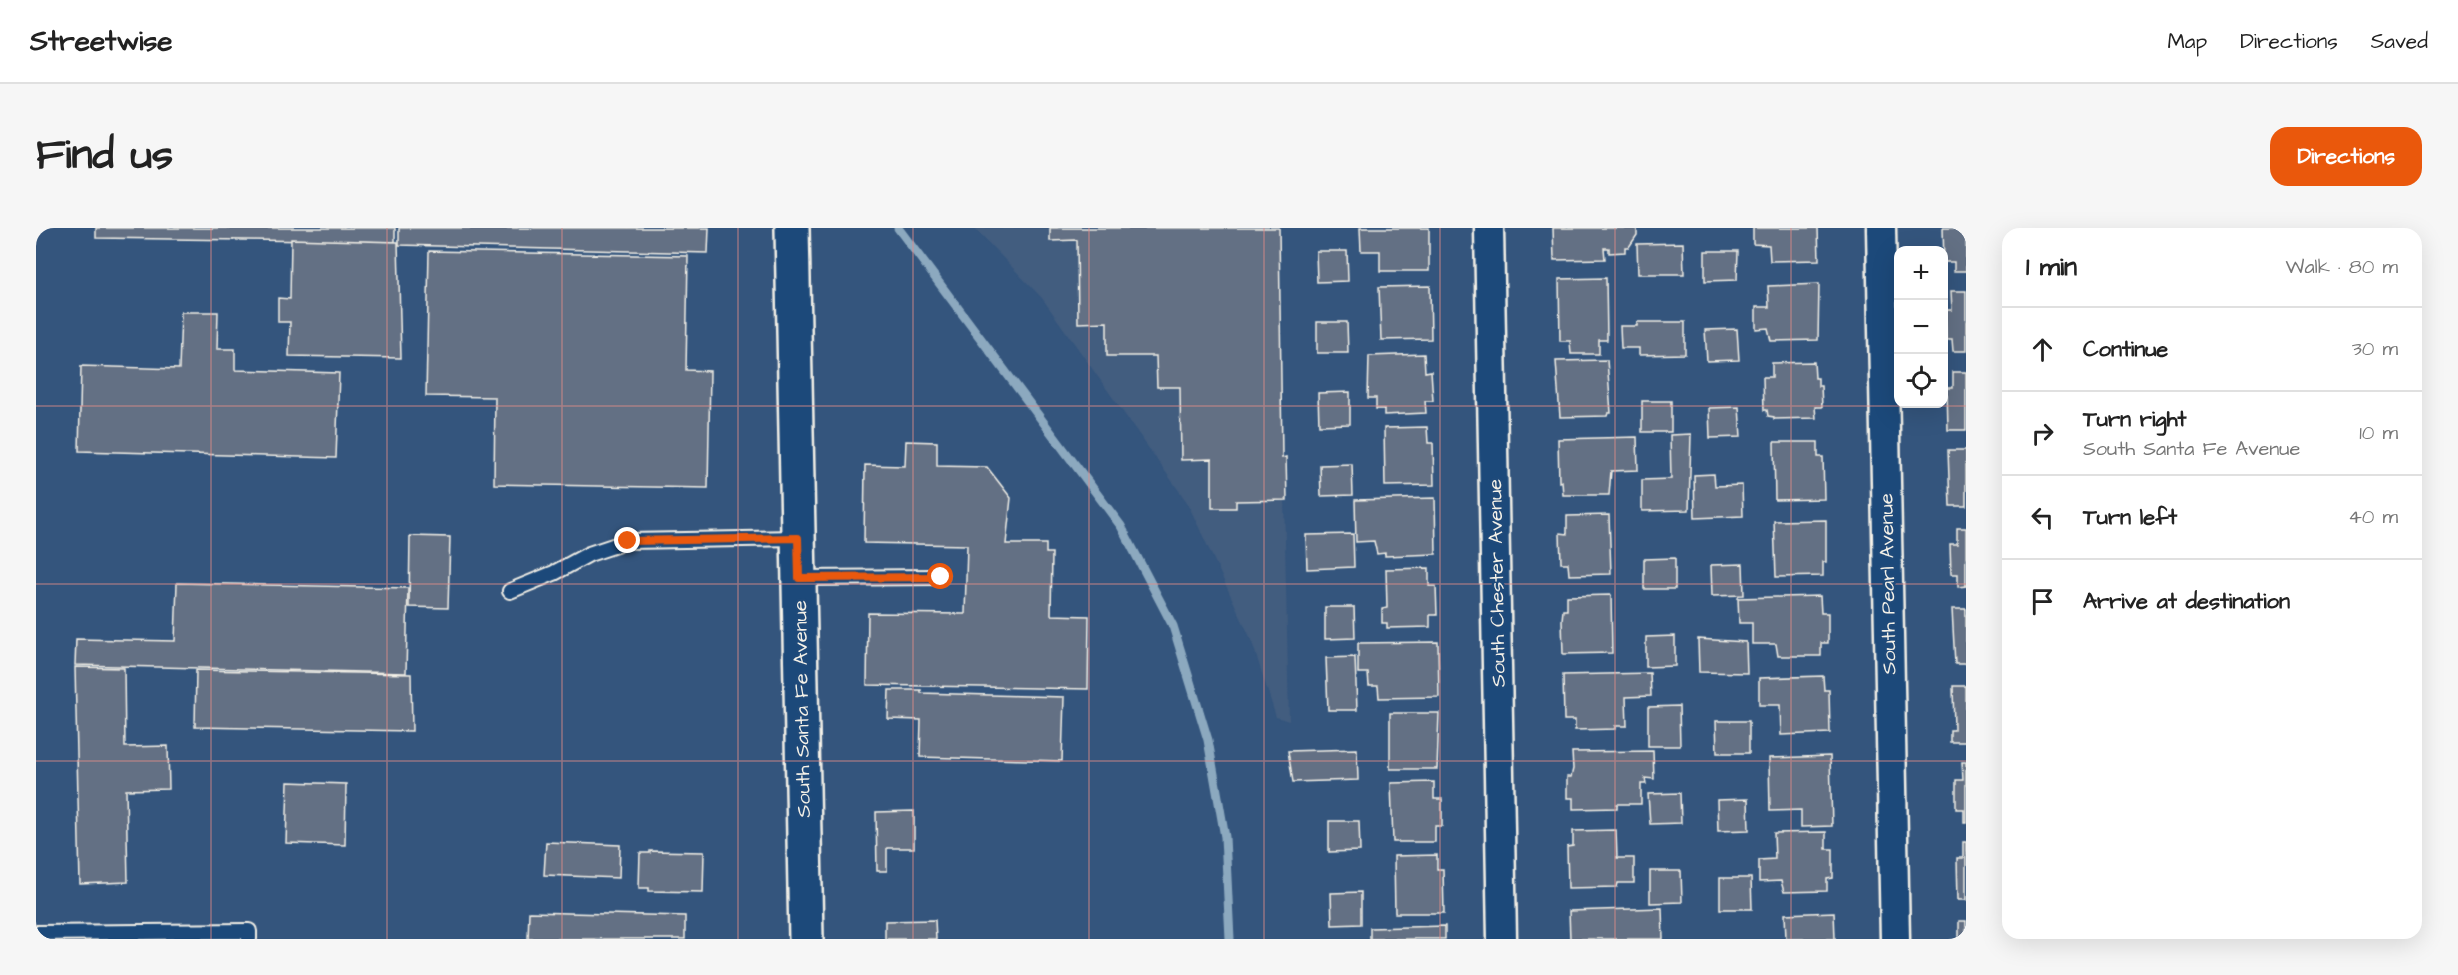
<!DOCTYPE html>
<html lang="en">
<head>
<meta charset="utf-8">
<style>
  body { margin:0; font-family:"Architects Daughter",sans-serif; background:#f6f6f6; color:#222 }
  .controls { position:absolute; right:18px; top:18px; display:grid; overflow:hidden; border-radius:12px; box-shadow:0 6px 24px #0002 }
  .controls button { width:54px; height:54px; display:grid; place-items:center; padding:0; border:0; border-bottom:2px solid #e0e0e0; background:#fff; color:#222; font:30px sans-serif }
  .stop { position:absolute; width:18px; height:18px; margin:-14px; border:4px solid #ea580c; border-radius:50%; background:#fff }
  .stop.end { background:#ea580c; border-color:#fff; box-shadow:0 2px 6px #0008 }
  .list { margin:0; padding:0; list-style:none }
  h2 { display:flex; justify-content:space-between; align-items:center; height:78px; margin:0; padding:0 24px; font-size:26px }
  h2 small { font-size:20px; font-weight:400; color:#767676 }
  .list li { display:grid; grid-template-columns:39px 1fr auto; gap:18px; align-items:center; box-sizing:border-box; height:84px; padding:0 24px; border-top:2px solid #e0e0e0 }
  .list b { display:block; font-size:22px; white-space:nowrap }
  .list p { margin:0; font-size:20px; white-space:nowrap; color:#767676 }
  .list em { font-size:20px; font-style:normal; color:#767676 }
  .icon { flex:none; width:33px; height:33px; fill:none; stroke:currentColor; stroke-width:2; stroke-linecap:round; stroke-linejoin:round }
  .map { position:relative; flex:none; width:1930px; height:711px; overflow:hidden; border-radius:18px }
  header { display:flex; align-items:center; gap:36px; box-sizing:border-box; height:84px; padding:0 30px; background:#fff; border-bottom:2px solid #e0e0e0 }
  header strong { font-size:28px }
  nav { display:flex; gap:33px; margin-inline-start:auto; font-size:21px }
  .intro { display:flex; align-items:center; justify-content:space-between; box-sizing:border-box; height:144px; padding:0 36px }
  h1 { margin:0; font-size:42px }
  .button { padding:15px 27px; border-radius:18px; background:#ea580c; color:#fff; font-size:21px; font-weight:700 }
  main { display:flex; gap:36px; padding:0 36px }
  aside { flex:1; background:#fff; border-radius:18px; box-shadow:0 6px 24px #0002 }
  .map>svg:first-child { display:block }
  .built { fill:#425d7f }
  .lines { fill:none; stroke-linecap:round; stroke-linejoin:round }
  .stream { stroke:#8ca9bf; stroke-width:9 }
  .building { fill:#647084; stroke:#f4f1e8; stroke-width:1.5 }
  .service-casing { stroke:#f4f1e8; stroke-width:18 }
  .minor-casing { stroke:#f4f1e8; stroke-width:33 }
  .secondary-casing { stroke:#f4f1e8; stroke-width:38 }
  .service { stroke:#1f4a7a; stroke-width:14 }
  .minor { stroke:#1f4a7a; stroke-width:28 }
  .secondary { stroke:#1f4a7a; stroke-width:33 }
  .route { stroke:#ea580c; stroke-width:8 }
  .grid { fill:none; stroke:#e58c88; stroke-width:1.5; stroke-opacity:0.55 }
  .labels { text-anchor:middle; stroke-width:5; stroke-linejoin:round; paint-order:stroke }
  .street-label { font-size:20px; fill:#f4f1e8; stroke:#1f4a7a }
</style>
</head>
<body>
<header>
<strong>Streetwise</strong>
<nav><a>Map</a><a>Directions</a><a>Saved</a></nav>
</header>
<div class="intro"><h1>Find us</h1><a class="button">Directions</a></div>
<main>
<div class="map">
<svg width="1930" height="711" viewBox="0 0 1930 711">
  <rect width="100%" height="100%" fill="#34557d"/>
  <filter id="ink" filterUnits="userSpaceOnUse"><feTurbulence type="fractalNoise" baseFrequency=".0167" numOctaves="2"/><feDisplacementMap in="SourceGraphic" scale="12" xChannelSelector="R" yChannelSelector="G"/><feConvolveMatrix kernelMatrix="1 2 1 2 8 2 1 2 1" color-interpolation-filters="sRGB"/></filter>
  <g filter="url(#ink)">
    <polygon class="built" points="938,0 1242,0 1253,493 1240,489 1215,411 1151,274 1006,70"/>
    <g class="lines">
      <polyline class="stream" points="862,0 1085,298 1137,398 1172,512 1189,609 1194,711"/>
    </g>
    <g class="building">
      <polygon points="60,0 359,0 359,14 60,10"/>
      <polygon points="363,0 673,0 672,25 363,17"/>
      <polygon points="1014,0 1243,0 1246,230 1250,229 1251,272 1200,273 1200,280 1176,280 1176,231 1145,232 1144,159 1121,159 1120,128 1071,128 1071,94 1042,95 1041,12 1014,13"/>
      <polygon points="1324,0 1393,0 1393,43 1344,43 1344,23 1325,23"/>
      <polygon points="1517,0 1601,0 1601,7 1593,19 1589,19 1589,24 1573,25 1573,20 1568,20 1569,31 1518,32"/>
      <polygon points="1717,0 1782,0 1783,32 1734,33 1733,17 1717,16"/>
      <polygon points="1907,0 1930,0 1930,43 1918,43 1918,34 1908,34"/>
      <polygon points="255,11 362,14 365,130 253,128 254,94 242,94 242,70 254,71"/>
      <polygon points="1647,15 1648,46 1602,46 1601,16"/>
      <polygon points="393,23 652,28 650,142 674,143 672,260 458,256 459,169 390,168"/>
      <polygon points="1280,23 1311,23 1312,53 1281,54"/>
      <polygon points="1669,23 1702,23 1701,52 1669,53"/>
      <polygon points="1570,50 1571,112 1563,112 1563,126 1535,126 1534,113 1524,113 1523,51"/>
      <polygon points="1783,56 1782,112 1735,113 1732,100 1720,101 1720,79 1733,79 1732,58"/>
      <polygon points="1394,58 1395,111 1345,112 1343,59"/>
      <polygon points="1915,63 1930,63 1930,123 1917,123 1916,111 1910,111 1909,82 1916,82"/>
      <polygon points="145,84 182,84 181,121 199,121 199,142 303,145 300,230 43,223 45,138 143,141"/>
      <polygon points="1281,94 1311,94 1312,125 1281,125"/>
      <polygon points="1601,94 1649,94 1649,126 1603,127 1603,120 1585,120 1584,98 1601,98"/>
      <polygon points="1701,101 1703,132 1671,133 1669,102"/>
      <polygon points="1388,126 1389,144 1395,143 1397,173 1389,173 1390,185 1348,187 1348,181 1340,181 1340,170 1332,170 1333,128"/>
      <polygon points="1571,132 1575,185 1572,185 1571,188 1524,189 1520,133"/>
      <polygon points="1778,134 1779,150 1782,150 1782,158 1785,158 1786,179 1779,179 1780,190 1738,191 1738,189 1732,188 1731,182 1728,182 1727,149 1736,149 1736,135"/>
      <polygon points="1917,144 1930,144 1930,202 1912,202 1911,160 1917,160"/>
      <polygon points="1314,164 1314,196 1283,197 1282,165"/>
      <rect x="1606" y="173" width="29" height="31"/>
      <polygon points="1703,179 1705,209 1674,210 1673,180"/>
      <polygon points="1391,199 1392,215 1397,215 1398,257 1349,258 1348,200"/>
      <polygon points="1655,206 1653,282 1606,283 1606,252 1635,251 1634,207"/>
      <polygon points="1601,209 1602,242 1575,243 1573,267 1527,267 1526,253 1523,254 1522,211"/>
      <polygon points="870,213 901,214 901,238 951,239 975,270 970,316 1010,316 1010,325 1016,325 1015,387 1053,388 1052,461 831,457 832,385 929,386 931,317 828,315 829,237 869,238"/>
      <polygon points="1738,214 1782,214 1782,229 1787,229 1788,271 1739,272"/>
      <polygon points="1912,222 1930,222 1930,278 1914,278"/>
      <polygon points="1316,236 1317,267 1285,268 1284,237"/>
      <polygon points="1678,246 1679,258 1706,257 1707,288 1659,290 1658,247"/>
      <polygon points="1399,270 1400,326 1349,328 1349,325 1341,326 1338,313 1320,314 1319,272"/>
      <polygon points="1573,287 1575,346 1533,347 1532,335 1525,335 1524,305 1531,306 1531,288"/>
      <polygon points="1790,292 1790,334 1787,334 1787,348 1740,349 1738,293"/>
      <polygon points="1921,300 1930,300 1930,358 1922,359 1922,346 1915,346 1914,316 1921,316"/>
      <polygon points="1317,306 1318,339 1271,341 1270,307"/>
      <polygon points="374,308 414,309 412,380 373,379"/>
      <polygon points="1639,330 1639,361 1608,361 1608,331"/>
      <polygon points="1707,336 1708,367 1676,368 1675,337"/>
      <polygon points="1393,340 1393,358 1400,358 1401,387 1394,387 1394,399 1351,400 1351,395 1346,395 1346,381 1351,380 1350,341"/>
      <polygon points="141,355 372,360 370,445 39,437 40,411 139,413"/>
      <polygon points="1575,367 1576,425 1527,426 1526,392 1527,382 1531,382 1531,368"/>
      <polygon points="1784,368 1785,385 1792,385 1792,415 1785,415 1785,428 1742,428 1740,416 1716,416 1716,395 1703,395 1702,370"/>
      <polygon points="1289,379 1318,379 1319,410 1289,411"/>
      <polygon points="1916,381 1930,381 1930,436 1919,436"/>
      <polygon points="1639,408 1639,438 1610,439 1610,409"/>
      <polygon points="1662,411 1710,414 1711,445 1663,444"/>
      <polygon points="1402,414 1403,469 1343,470 1342,458 1333,458 1332,445 1322,445 1322,415"/>
      <polygon points="1319,429 1321,482 1292,482 1290,430"/>
      <polygon points="39,439 88,440 89,519 132,518 133,561 90,562 92,654 44,656"/>
      <polygon points="160,442 375,446 376,503 159,499"/>
      <polygon points="1614,445 1615,468 1590,469 1591,498 1579,498 1579,501 1539,502 1539,492 1528,492 1527,447"/>
      <polygon points="1787,448 1788,462 1793,462 1794,505 1745,507 1744,477 1723,477 1723,450"/>
      <polygon points="1917,458 1930,458 1930,514 1914,514 1914,502 1918,502"/>
      <polygon points="853,462 885,462 885,465 1028,469 1026,533 884,529 885,492 852,491"/>
      <polygon points="1643,478 1644,518 1612,518 1612,479"/>
      <polygon points="1354,485 1403,485 1401,541 1354,541"/>
      <polygon points="1680,493 1713,493 1713,525 1681,525"/>
      <polygon points="1321,521 1322,552 1257,554 1252,523"/>
      <polygon points="1617,523 1618,551 1609,550 1610,556 1605,556 1605,576 1581,576 1581,580 1537,581 1537,570 1531,570 1531,549 1535,549 1537,541 1536,524"/>
      <polygon points="1794,528 1796,598 1765,599 1765,582 1734,583 1733,530"/>
      <polygon points="1926,534 1930,534 1930,594 1928,594 1928,581 1920,581 1920,552 1927,552"/>
      <polygon points="252,554 310,556 309,617 250,615"/>
      <polygon points="1398,554 1398,571 1406,571 1406,598 1399,598 1399,614 1357,614 1355,555"/>
      <polygon points="1644,565 1645,595 1614,596 1612,566"/>
      <polygon points="1712,571 1713,602 1682,603 1681,572"/>
      <polygon points="878,583 878,620 851,620 851,643 841,643 840,584"/>
      <polygon points="1293,593 1323,593 1324,623 1293,624"/>
      <polygon points="1580,602 1581,630 1598,630 1598,655 1582,655 1581,659 1532,660 1531,619 1537,618 1537,603"/>
      <polygon points="1790,604 1790,621 1797,621 1797,650 1791,651 1791,663 1748,664 1745,653 1723,654 1723,632 1739,631 1738,605"/>
      <polygon points="510,614 584,617 583,650 508,647"/>
      <polygon points="1927,614 1930,614 1930,672 1922,672 1921,630 1927,630"/>
      <polygon points="614,623 668,624 667,664 613,663 613,660 603,660 604,625 614,625"/>
      <polygon points="1401,627 1401,641 1407,641 1408,685 1359,685 1358,628"/>
      <polygon points="1614,643 1645,643 1646,674 1614,675"/>
      <polygon points="1684,650 1715,650 1716,681 1684,681"/>
      <polygon points="1325,664 1325,696 1296,697 1295,665"/>
      <polygon points="1626,680 1627,711 1534,711 1533,683"/>
      <polygon points="493,684 649,688 649,711 492,711"/>
      <polygon points="1798,684 1799,711 1750,711 1749,686"/>
      <polygon points="899,692 900,711 849,711 849,693"/>
      <rect x="1923" y="693" width="7" height="18"/>
      <polygon points="1409,698 1409,711 1334,711 1334,700"/>
    </g>
    <g class="lines">
      <g class="service-casing">
        <g id="service">
          <polyline points="763,350 905,349"/>
          <polyline points="474,363 518,345 553,326 592,313 762,310"/>
          <polyline points="0,705 213,703 213,711"/>
        </g>
      </g>
      <g class="minor-casing">
        <g id="minor">
          <polyline points="1453,0 1466,711"/>
          <polyline points="1845,0 1859,711"/>
        </g>
      </g>
      <g class="secondary-casing">
        <polyline id="secondary" points="756,0 770,711"/>
      </g>
      <use href="#service" class="service"/>
      <use href="#minor" class="minor"/>
      <use href="#secondary" class="secondary"/>
    </g>
  </g>
  <g class="lines" filter="url(#ink)">
    <polyline class="route" points="592,313 762,310 763,350 905,349"/>
  </g>
  <path class="grid" d="M 175,0 L 175,711M 351,0 L 351,711M 526,0 L 526,711M 702,0 L 702,711M 877,0 L 877,711M 1053,0 L 1053,711M 1228,0 L 1228,711M 1404,0 L 1404,711M 1579,0 L 1579,711M 1755,0 L 1755,711M 0,178 L 1930,178M 0,356 L 1930,356M 0,533 L 1930,533"/>
  <g class="labels">
    <g class="street-label">
      <text transform="translate(1460 355) rotate(-91)" y="7">South Chester Avenue</text>
      <text transform="translate(1851 356) rotate(-91)" y="7">South Pearl Avenue</text>
      <text transform="translate(765 481) rotate(-91)" y="7">South Santa Fe Avenue</text>
    </g>
  </g>
</svg>
<div class="controls">
<button>+</button>
<button>−</button>
<button><svg class="icon" aria-label="locate" viewBox="0 0 24 24"><circle cx="12" cy="12" r="6"/><path d="M12 2v4M12 18v4M2 12h4M18 12h4"/></svg></button>
</div>
<div class="stop" style="left:905px;top:349px"></div>
<div class="stop end" style="left:592px;top:313px"></div>
</div>
<aside>
<h2>1 min<small>Walk · 80 m</small></h2>
<ul class="list">
<li><svg class="icon" aria-label="ahead" viewBox="0 0 24 24"><path d="M12 20V5M6 11l6-6 6 6"/></svg><div><b>Continue</b></div><em>30 m</em></li>
<li><svg class="icon" aria-label="right" viewBox="0 0 24 24"><path d="M7 20v-9h11M14 6l5 5-5 5"/></svg><div><b>Turn right</b><p>South Santa Fe Avenue</p></div><em>10 m</em></li>
<li><svg class="icon" aria-label="left" viewBox="0 0 24 24"><path d="M17 20v-9H6M10 6l-5 5 5 5"/></svg><div><b>Turn left</b></div><em>40 m</em></li>
<li><svg class="icon" aria-label="arrive" viewBox="0 0 24 24"><path d="M6 21V4h12l-3 4 3 4H6"/></svg><div><b>Arrive at destination</b></div></li>
</ul>
</aside>
</main>
</body>
</html>
